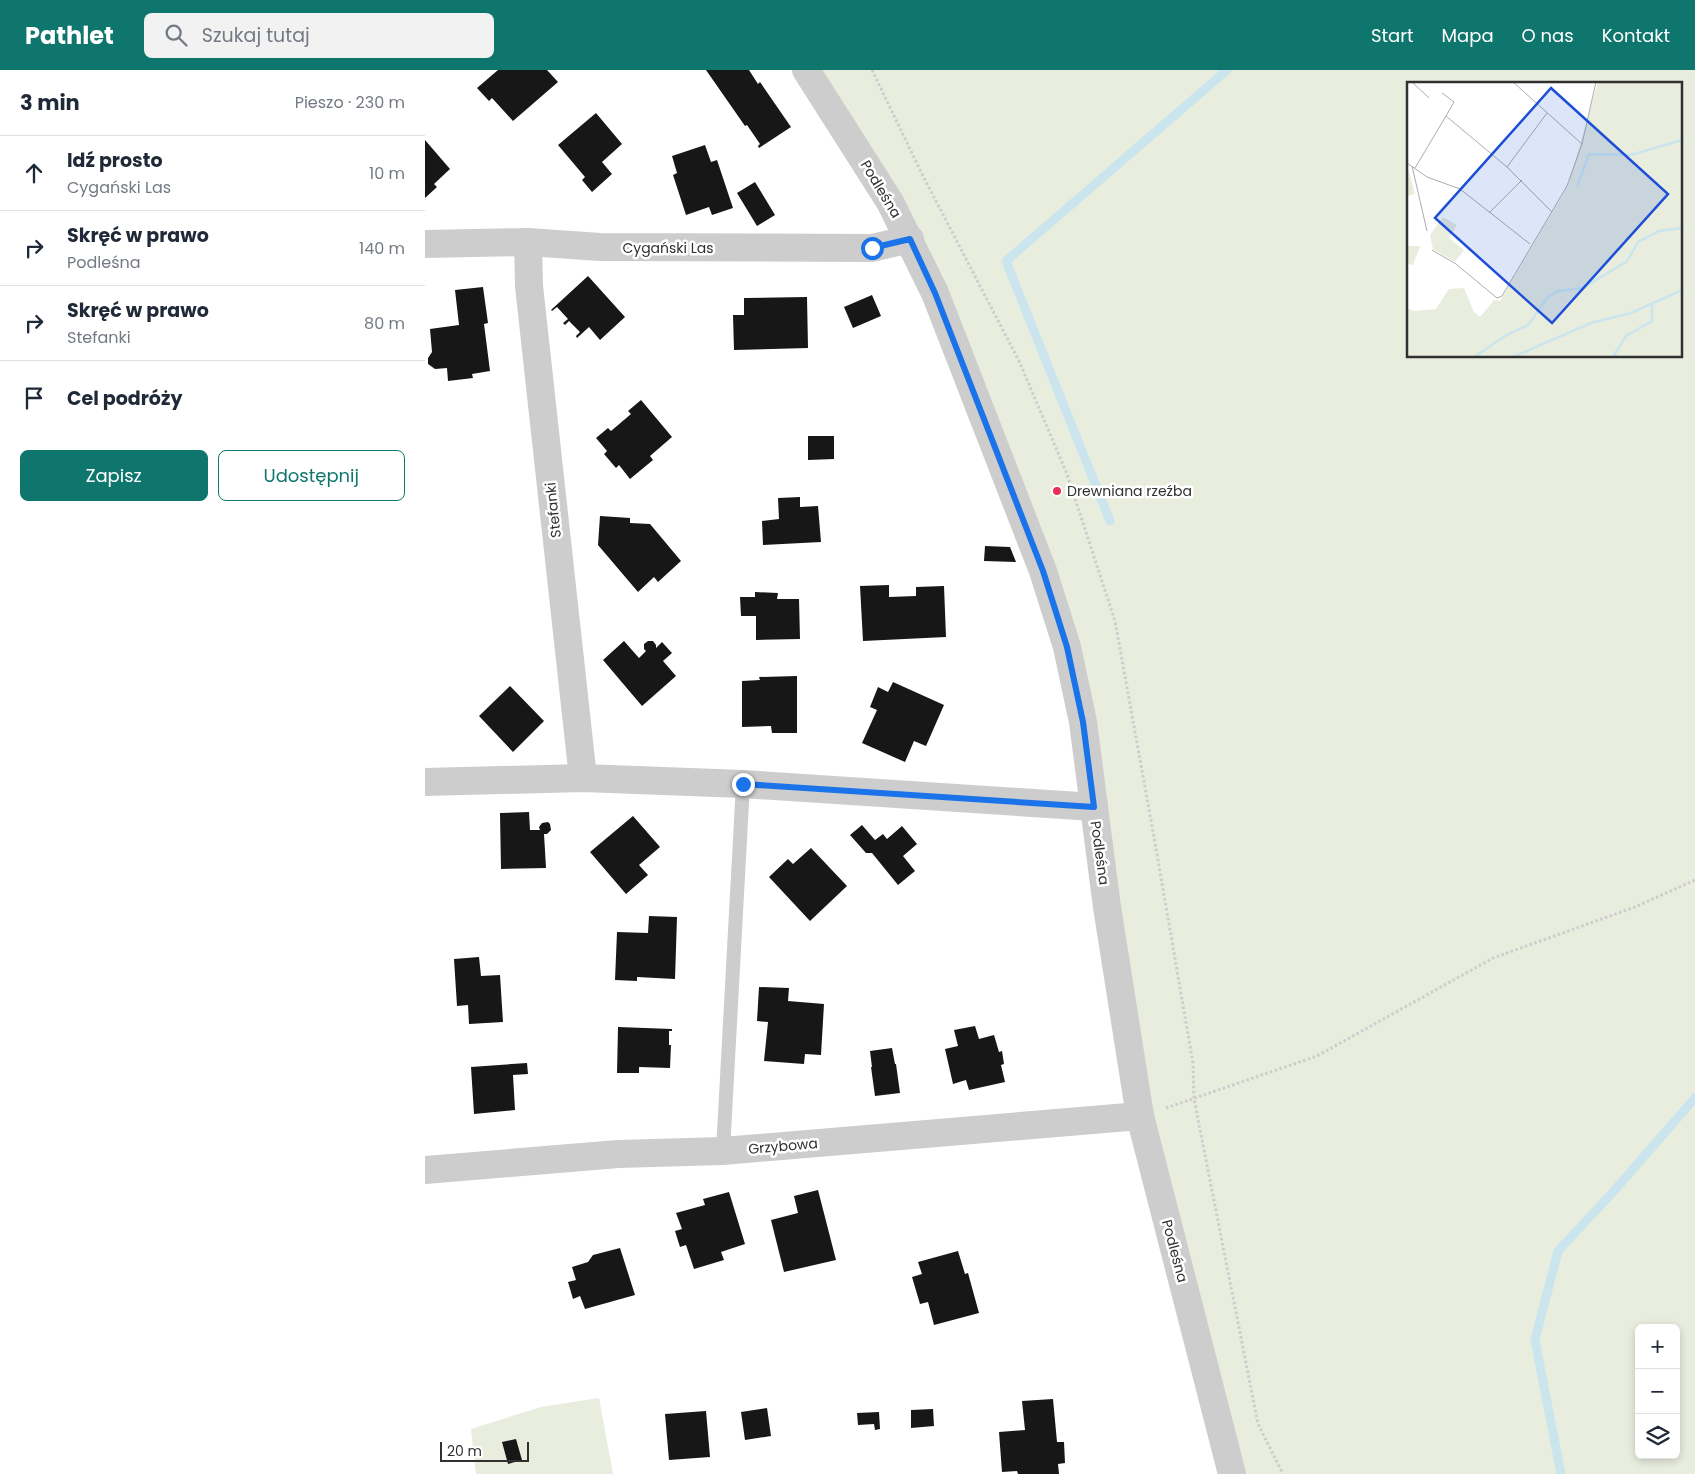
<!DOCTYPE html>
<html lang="pl">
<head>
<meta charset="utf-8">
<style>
  body { margin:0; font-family:Poppins,sans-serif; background:#f2f2f3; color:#1f2937 }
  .controls { position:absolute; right:15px; bottom:15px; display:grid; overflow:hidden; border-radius:8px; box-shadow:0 2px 8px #0003 }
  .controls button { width:45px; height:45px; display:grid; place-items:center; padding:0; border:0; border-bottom:1px solid #e0e1e3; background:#fff; color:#1f2937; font:25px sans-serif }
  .scale { position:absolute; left:15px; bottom:12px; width:89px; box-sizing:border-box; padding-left:5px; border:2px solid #303030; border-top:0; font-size:14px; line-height:18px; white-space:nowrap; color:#303030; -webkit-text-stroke:4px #fff; paint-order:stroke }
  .stop { position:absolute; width:15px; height:15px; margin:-11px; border:4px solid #1a73e8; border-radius:50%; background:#fff }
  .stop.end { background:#1a73e8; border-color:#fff; box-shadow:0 1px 5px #0008 }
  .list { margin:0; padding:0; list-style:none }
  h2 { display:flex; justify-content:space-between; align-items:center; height:65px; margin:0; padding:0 20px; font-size:21px }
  h2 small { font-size:16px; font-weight:400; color:#747a83 }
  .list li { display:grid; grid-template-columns:32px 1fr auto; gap:15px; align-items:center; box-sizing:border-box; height:75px; padding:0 20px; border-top:1px solid #e0e1e3 }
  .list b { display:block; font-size:19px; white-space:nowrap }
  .list p { margin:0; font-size:16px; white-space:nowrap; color:#747a83 }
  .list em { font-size:16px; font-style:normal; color:#747a83 }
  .actions { display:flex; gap:10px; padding:15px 20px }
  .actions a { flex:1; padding:11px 0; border:1px solid #0f766e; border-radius:8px; text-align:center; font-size:18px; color:#0f766e }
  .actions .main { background:#0f766e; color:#fff }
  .icon { flex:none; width:28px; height:28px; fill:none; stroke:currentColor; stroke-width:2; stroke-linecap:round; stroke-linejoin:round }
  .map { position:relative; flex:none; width:1270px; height:1404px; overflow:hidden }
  header { display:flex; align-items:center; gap:30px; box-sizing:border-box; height:70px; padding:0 25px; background:#0f766e; color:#fff }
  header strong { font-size:24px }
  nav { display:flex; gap:28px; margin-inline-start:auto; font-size:18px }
  .search { width:350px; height:45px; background:#f2f2f3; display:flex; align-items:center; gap:12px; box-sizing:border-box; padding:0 18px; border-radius:8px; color:#747a83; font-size:19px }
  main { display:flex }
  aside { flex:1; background:#fff }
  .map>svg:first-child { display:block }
  .green { fill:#e8edde; fill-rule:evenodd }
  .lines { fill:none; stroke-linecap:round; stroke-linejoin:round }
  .stream { stroke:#cae5ee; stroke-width:9 }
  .building { fill:#171717 }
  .path { stroke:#cdcdcd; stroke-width:3; stroke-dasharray:2.5 2.5; stroke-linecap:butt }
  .service { stroke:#cdcdcd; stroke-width:14 }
  .minor { stroke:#cdcdcd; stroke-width:28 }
  .route { stroke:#1a73e8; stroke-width:6 }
  .poi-dot { fill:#eb2e56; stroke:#fff; stroke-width:2 }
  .labels { text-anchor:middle; stroke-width:5; stroke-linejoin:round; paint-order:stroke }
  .street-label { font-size:14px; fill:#303030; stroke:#fff }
  .poi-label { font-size:14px; fill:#303030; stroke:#fff; text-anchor:start }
  .inset-river { fill:none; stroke:#cae5ee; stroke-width:2.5 }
  .inset-road { fill:none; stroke:#acacac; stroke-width:1 }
  .view { fill:#1d4ed8; fill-opacity:0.15; stroke:#1d4ed8; stroke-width:2.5 }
  .inset-edge { fill:none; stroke:#303030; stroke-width:2.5 }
</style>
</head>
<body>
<header>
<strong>Pathlet</strong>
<div class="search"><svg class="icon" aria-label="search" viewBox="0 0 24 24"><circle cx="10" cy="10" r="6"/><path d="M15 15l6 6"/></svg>Szukaj tutaj</div>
<nav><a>Start</a><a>Mapa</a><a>O nas</a><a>Kontakt</a></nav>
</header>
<main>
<aside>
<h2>3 min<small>Pieszo · 230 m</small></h2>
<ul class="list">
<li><svg class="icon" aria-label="ahead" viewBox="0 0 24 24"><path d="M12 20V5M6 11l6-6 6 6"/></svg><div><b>Idź prosto</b><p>Cygański Las</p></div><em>10 m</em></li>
<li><svg class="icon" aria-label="right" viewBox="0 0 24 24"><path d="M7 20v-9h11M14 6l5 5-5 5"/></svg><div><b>Skręć w prawo</b><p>Podleśna</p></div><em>140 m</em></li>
<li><svg class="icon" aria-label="right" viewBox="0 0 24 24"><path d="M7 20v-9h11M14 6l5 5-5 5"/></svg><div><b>Skręć w prawo</b><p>Stefanki</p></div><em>80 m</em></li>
<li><svg class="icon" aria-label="arrive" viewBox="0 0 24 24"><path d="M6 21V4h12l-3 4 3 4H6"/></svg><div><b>Cel podróży</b></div></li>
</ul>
<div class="actions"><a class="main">Zapisz</a><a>Udostępnij</a></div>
</aside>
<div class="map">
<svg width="1270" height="1404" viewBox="0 0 1270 1404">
  <rect width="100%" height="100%" fill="#fff"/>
  <g class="green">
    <path d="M 395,0 L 1270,0 L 1270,1404 L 813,1404 L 723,1041 L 653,574 ZM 984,14 L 1256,14 L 1256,286 L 984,286 ZM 1214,1258 L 1251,1258 L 1251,1385 L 1214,1385 Z"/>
    <polygon points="174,1328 188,1404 51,1404 46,1359 116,1337"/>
  </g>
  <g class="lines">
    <g class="stream">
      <polyline points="685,451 581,191 802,0"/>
      <polyline points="1136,1404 1110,1270 1133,1181 1188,1122 1270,1028"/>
    </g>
  </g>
  <g class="building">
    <polygon points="73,0 122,0 133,12 88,51 67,28 64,31 52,18"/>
    <polygon points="281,0 324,0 333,14 335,12 366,57 334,78 333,76 335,74 322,55 320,56"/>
    <polygon points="171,43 197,74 177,92 187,104 167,122 157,110 160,107 133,75"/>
    <polygon points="0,70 25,99 9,114 12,117 0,128"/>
    <polygon points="280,75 286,92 292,90 308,138 287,145 284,137 261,145 248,105 252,103 247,86"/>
    <polygon points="330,112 350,145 332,156 312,123"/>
    <polygon points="163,206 200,247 175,270 164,257 152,268 151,266 155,262 144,251 140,255 138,253 143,249 132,237 127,241 126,240"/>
    <polygon points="58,217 63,253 59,254 65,301 47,304 48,308 23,311 22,298 10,299 3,294 3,288 7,282 5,259 34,255 30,220"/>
    <polygon points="447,225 456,246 428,258 419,237"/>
    <polygon points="382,227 383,278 309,280 308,245 319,245 319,228"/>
    <polygon points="216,330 247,367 225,386 228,390 205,409 194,395 191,398 179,384 182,381 171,368 183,358 186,361 206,344 203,341"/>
    <polygon points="383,366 409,366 409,389 383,390"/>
    <polygon points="375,427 375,437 393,436 396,472 338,475 337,451 354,449 353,428"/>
    <polygon points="175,446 205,448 205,453 225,454 256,491 233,512 229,507 213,522 173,475"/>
    <polygon points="560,476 585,477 591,492 559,491"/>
    <polygon points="464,515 464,527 491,526 491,517 519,516 521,567 438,571 435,516"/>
    <polygon points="330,522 353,523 352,529 374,529 375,569 331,570 331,546 316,546 315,527 330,527"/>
    <polygon points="199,571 214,588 221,581 219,579 219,574 223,571 228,571 231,575 231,578 237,572 246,582 247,583 238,591 251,606 217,636 178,590"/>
    <polygon points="372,606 372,663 347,663 346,656 317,657 317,611 335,610 334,607"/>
    <polygon points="468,612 519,635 501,676 489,671 480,692 437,673 452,640 445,637 453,617 463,622"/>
    <polygon points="85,616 119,651 88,682 54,646"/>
    <polygon points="104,742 105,760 115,760 114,757 117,753 123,752 125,754 126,760 122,764 119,764 121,798 76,799 75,743"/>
    <polygon points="208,746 235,777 214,795 223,805 201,824 165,782"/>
    <polygon points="437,755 450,770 458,764 462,769 477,756 492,774 478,786 490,801 473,815 447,783 441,783 425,765"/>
    <polygon points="386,778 422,816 385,851 344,807 363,789 368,794"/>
    <polygon points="224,846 252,847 250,909 212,907 212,911 190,910 192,862 223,863"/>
    <polygon points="54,887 56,906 75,905 78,952 44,954 43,935 32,936 29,889"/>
    <polygon points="334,917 364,918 363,931 399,934 396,985 380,984 379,994 339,991 343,952 332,951"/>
    <polygon points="550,956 554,969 569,965 574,982 577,981 579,994 576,995 580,1012 544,1020 541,1010 528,1014 520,979 533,976 529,960"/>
    <polygon points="193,957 247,959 247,961 244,961 244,975 246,975 245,998 214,997 214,1003 192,1003"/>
    <polygon points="467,978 470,994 471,994 475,1023 450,1026 446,997 447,997 445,981"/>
    <polygon points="102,993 103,1004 88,1005 90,1040 49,1044 46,997"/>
    <polygon points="393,1120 411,1190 359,1202 346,1150 373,1143 369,1126"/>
    <polygon points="304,1122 320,1174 296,1182 299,1190 269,1199 261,1175 255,1177 250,1161 257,1159 251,1143 280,1135 278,1129"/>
    <polygon points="195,1178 210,1225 160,1239 155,1226 148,1229 143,1212 151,1210 147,1197 163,1192 168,1185"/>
    <polygon points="533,1181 540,1204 543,1203 554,1243 509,1255 503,1232 495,1234 487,1207 497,1204 493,1192"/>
    <polygon points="628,1329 632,1372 639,1372 640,1393 633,1394 634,1404 593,1404 592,1401 577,1402 574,1362 600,1360 597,1331"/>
    <polygon points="342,1338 346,1366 320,1370 316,1342"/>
    <polygon points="508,1339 509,1356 486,1358 486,1340"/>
    <polygon points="281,1341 285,1387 244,1390 240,1344"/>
    <polygon points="454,1342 455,1359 450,1360 449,1354 433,1355 432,1343"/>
    <polygon points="91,1369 97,1390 83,1394 77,1372"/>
  </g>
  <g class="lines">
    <g class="path">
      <polyline points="447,0 498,106 594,291 642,404 690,551 729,767 768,993 769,1029 833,1354 858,1404"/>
      <polyline points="741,1038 892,986 1068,888 1210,837 1270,810"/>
    </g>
    <polyline class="service" points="298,1081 318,714"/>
    <g class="minor">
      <polyline points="381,0 465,132 510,223 618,501 642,577 658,652 682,837 715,1046 807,1404"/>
      <polyline points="103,172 104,216 158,708"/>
      <polyline points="0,174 103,172 175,177 447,178 485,169"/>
      <polyline points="0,712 158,708 318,714 669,737"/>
      <polyline points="0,1100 193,1084 298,1081 715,1046"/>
    </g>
  </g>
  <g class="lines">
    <polyline class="route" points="318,714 669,737 658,652 642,577 618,501 510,223 485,169 447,178"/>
  </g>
  <circle class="poi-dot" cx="632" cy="421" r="5"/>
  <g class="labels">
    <g class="street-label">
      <text transform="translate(456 119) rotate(59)" y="5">Podleśna</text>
      <text x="243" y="183">Cygański Las</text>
      <text transform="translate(128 440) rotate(-96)" y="5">Stefanki</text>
      <text transform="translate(675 783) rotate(82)" y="5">Podleśna</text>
      <text transform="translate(358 1076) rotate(-5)" y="5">Grzybowa</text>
      <text transform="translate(750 1181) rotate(75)" y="5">Podleśna</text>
    </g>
    <g class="poi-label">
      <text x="642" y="426">Drewniana rzeźba</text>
    </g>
  </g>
  <g transform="translate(982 12)">
    <rect width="275" height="275" fill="#fff"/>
    <path d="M 191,0 L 275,0 L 275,275 L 0,275 L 0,226 L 6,229 L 29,227 L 42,207 L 57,206 L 67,230 L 73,235 L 87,218 L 93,219 L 161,104 ZM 0,83 L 8,112 L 0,114 ZM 36,135 L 50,143 L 42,156 L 57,168 L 48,180 L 26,167 L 23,153 ZM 0,164 L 13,164 L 6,183 L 0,182 Z" fill="#e8edde"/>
    <path class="inset-river" d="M 170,105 L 182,72 L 224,73 L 275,58M 67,275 L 98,254 L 121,243 L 141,215 L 151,209 L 176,206 L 220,179 L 231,160 L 252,149 L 275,146M 106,275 L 184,241 L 224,231 L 275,208M 206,275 L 219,254 L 245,239 L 245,223"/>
    <path class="inset-road" d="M 5,0 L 22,16M 106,0 L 175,62M 35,11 L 47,20 L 39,34M 0,81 L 20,95 L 53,107 L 123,162M 5,84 L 20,149M 100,85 L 140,31M 8,86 L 39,34 L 100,85 L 145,130M 82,131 L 115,98M 25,168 L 49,182 L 90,216 L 95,214 L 160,104 L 175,62 L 189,0"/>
    <path class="view" d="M 144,6 L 261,112 L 145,241 L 28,136 Z"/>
    <rect width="275" height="275" class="inset-edge"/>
  </g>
</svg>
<div class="controls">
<button>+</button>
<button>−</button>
<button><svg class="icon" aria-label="layers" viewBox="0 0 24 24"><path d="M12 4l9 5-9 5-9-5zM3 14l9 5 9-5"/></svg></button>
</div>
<div class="scale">20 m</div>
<div class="stop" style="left:447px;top:178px"></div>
<div class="stop end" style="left:318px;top:714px"></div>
</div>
</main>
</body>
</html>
